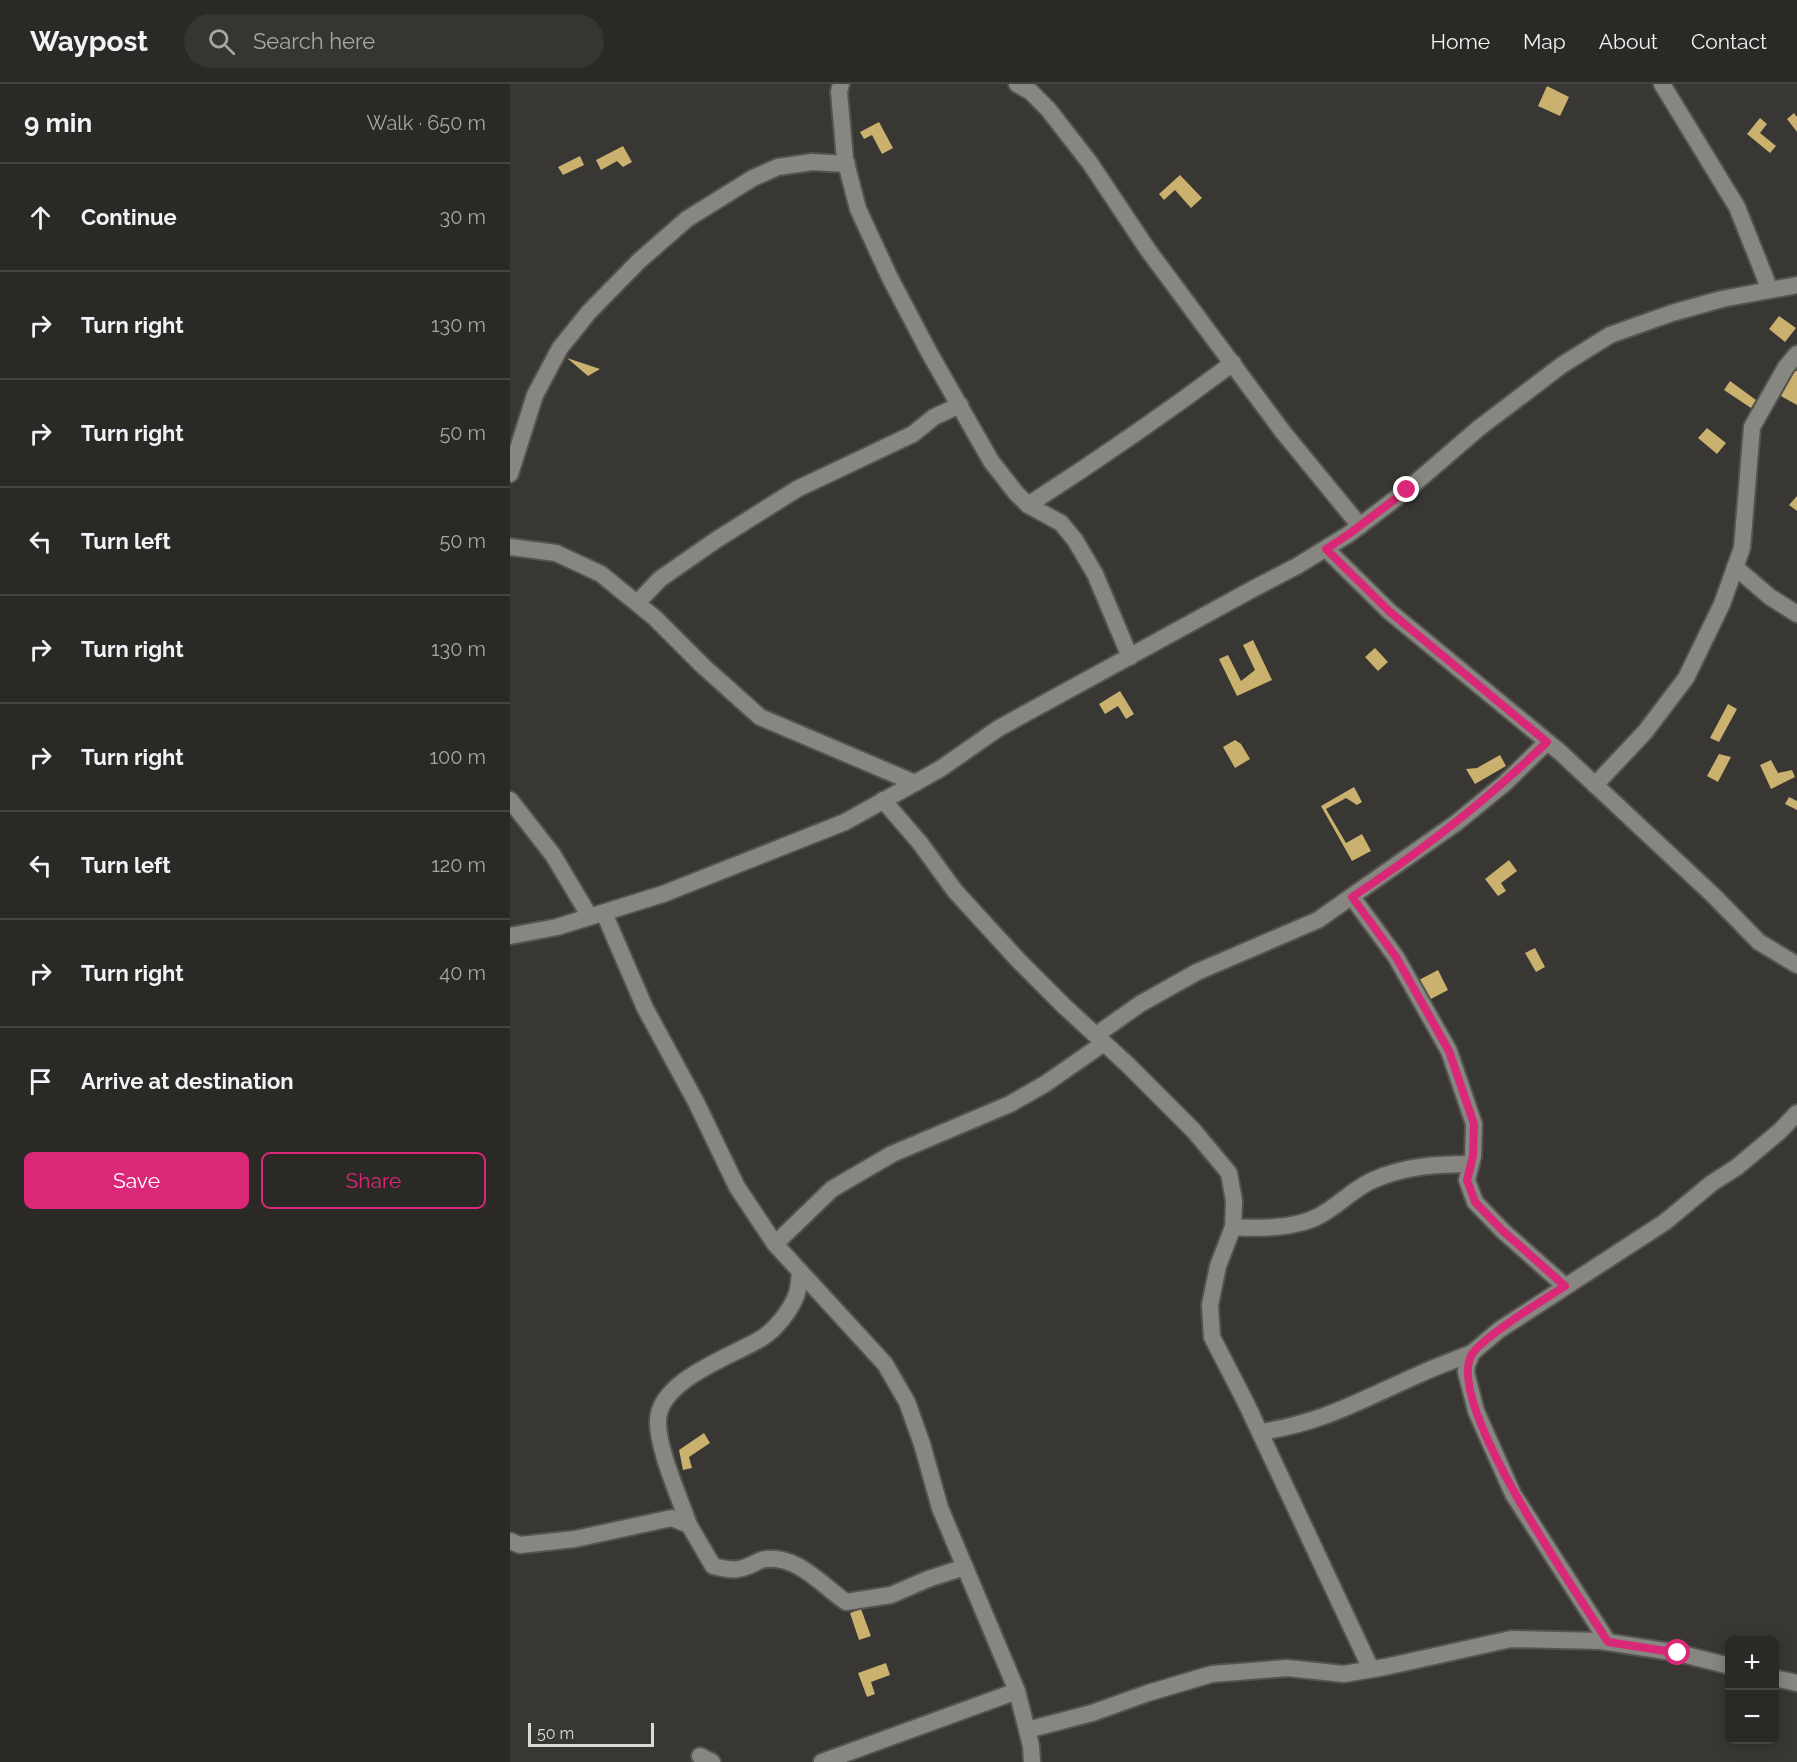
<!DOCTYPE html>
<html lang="en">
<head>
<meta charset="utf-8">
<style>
  body { margin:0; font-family:Raleway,sans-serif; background:#373532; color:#f1f3f6 }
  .controls { position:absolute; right:18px; bottom:18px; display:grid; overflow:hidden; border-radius:9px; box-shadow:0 3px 15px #0003 }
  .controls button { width:54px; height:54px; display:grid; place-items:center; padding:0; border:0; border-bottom:2px solid #474543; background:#2b2926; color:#f1f3f6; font:30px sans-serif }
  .scale { position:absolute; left:18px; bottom:15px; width:126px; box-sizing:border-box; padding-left:6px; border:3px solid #dbdad7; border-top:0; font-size:16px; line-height:21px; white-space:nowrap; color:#dbdad7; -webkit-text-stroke:4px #393733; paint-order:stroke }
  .stop { position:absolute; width:18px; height:18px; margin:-14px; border:4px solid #db2777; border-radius:50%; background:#fff }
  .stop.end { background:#db2777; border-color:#fff; box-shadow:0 2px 6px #0008 }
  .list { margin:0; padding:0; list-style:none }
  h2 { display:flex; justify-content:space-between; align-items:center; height:78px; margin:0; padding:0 24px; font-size:26px }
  h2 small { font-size:20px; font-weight:400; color:#a6a6a7 }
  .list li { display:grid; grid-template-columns:39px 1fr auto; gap:18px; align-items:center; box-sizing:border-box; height:108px; padding:0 24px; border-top:2px solid #474543 }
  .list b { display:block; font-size:22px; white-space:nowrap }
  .list em { font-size:20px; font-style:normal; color:#a6a6a7 }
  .actions { display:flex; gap:12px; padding:18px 24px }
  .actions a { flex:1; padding:14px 0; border:2px solid #db2777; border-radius:9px; text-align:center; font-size:21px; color:#db2777 }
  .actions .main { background:#db2777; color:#fff }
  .icon { flex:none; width:33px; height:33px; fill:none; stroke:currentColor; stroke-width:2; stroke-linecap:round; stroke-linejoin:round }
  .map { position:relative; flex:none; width:1287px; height:1678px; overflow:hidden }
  header { display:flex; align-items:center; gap:36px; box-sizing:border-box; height:84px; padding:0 30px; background:#2b2926; border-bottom:2px solid #474543 }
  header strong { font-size:28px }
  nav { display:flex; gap:33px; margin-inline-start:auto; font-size:21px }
  .search { width:420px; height:54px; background:#373532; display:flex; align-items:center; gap:15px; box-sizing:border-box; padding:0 21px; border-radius:33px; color:#a6a6a7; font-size:22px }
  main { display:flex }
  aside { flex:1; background:#2b2926 }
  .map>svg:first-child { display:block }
  .building { fill:#cab16e }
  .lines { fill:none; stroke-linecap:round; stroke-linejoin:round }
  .street-casing { stroke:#545350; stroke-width:20 }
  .street { stroke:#888681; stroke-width:16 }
  .route { stroke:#db2777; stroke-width:8 }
</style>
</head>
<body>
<header>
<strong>Waypost</strong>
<div class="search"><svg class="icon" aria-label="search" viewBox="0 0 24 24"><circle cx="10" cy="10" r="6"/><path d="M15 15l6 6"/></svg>Search here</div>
<nav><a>Home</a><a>Map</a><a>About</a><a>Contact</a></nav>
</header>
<main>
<aside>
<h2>9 min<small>Walk · 650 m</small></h2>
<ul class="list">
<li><svg class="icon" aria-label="ahead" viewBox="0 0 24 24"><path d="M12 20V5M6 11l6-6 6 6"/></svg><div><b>Continue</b></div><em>30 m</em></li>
<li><svg class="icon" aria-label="right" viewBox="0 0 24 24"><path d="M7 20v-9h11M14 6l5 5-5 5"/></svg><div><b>Turn right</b></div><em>130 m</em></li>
<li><svg class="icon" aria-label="right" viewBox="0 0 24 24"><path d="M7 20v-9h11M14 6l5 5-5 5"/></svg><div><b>Turn right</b></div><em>50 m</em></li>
<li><svg class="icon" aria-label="left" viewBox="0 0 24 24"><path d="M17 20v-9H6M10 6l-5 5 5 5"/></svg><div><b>Turn left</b></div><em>50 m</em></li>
<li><svg class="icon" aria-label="right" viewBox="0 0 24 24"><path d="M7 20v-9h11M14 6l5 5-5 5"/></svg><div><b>Turn right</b></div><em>130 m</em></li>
<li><svg class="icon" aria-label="right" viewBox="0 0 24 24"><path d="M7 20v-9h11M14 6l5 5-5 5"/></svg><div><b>Turn right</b></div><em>100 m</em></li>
<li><svg class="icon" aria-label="left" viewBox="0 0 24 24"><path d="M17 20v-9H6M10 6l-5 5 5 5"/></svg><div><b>Turn left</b></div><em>120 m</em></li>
<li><svg class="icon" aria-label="right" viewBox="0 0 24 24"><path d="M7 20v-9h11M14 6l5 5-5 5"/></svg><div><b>Turn right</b></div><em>40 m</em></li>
<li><svg class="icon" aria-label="arrive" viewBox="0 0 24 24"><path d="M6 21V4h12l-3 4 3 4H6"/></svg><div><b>Arrive at destination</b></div></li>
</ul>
<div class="actions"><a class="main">Save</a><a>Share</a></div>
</aside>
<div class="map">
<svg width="1287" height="1678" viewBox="0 0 1287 1678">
  <rect width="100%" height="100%" fill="#393733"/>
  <g class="building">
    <polygon points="1037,2 1059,13 1050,32 1028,22"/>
    <polygon points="1284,29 1287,33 1287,48 1277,35"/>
    <polygon points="1250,34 1257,40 1250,49 1266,62 1260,69 1237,50"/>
    <polygon points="369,38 383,64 372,70 362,51 354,55 350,48"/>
    <polygon points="113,62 122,78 113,83 107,77 91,86 86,76"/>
    <polygon points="70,72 74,81 53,91 48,83"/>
    <polygon points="670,91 692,114 681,124 665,106 654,116 649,110"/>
    <polygon points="1269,232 1286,244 1275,258 1259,245"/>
    <polygon points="57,274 90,285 78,292"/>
    <polygon points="1284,286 1287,287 1287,321 1269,311"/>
    <polygon points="1220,297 1246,316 1241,324 1214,306"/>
    <polygon points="1197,344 1216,359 1207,370 1188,354"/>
    <polygon points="1287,412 1287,427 1279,421"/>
    <polygon points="743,556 762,596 727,612 709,575 718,571 731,597 745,586 733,561"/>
    <polygon points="865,564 878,578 868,587 855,573"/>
    <polygon points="610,607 624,630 616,635 608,622 595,630 589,620"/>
    <polygon points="1218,620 1227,625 1209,658 1200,654"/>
    <polygon points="725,656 731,660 740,675 725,684 713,663"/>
    <polygon points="1209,670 1221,673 1208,698 1197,692"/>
    <polygon points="990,671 996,682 965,700 956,685 967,684"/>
    <polygon points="1261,676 1268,689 1282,686 1285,693 1261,705 1250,681"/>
    <polygon points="844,703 852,718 847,721 836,714 816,725 836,759 852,750 861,767 842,777 811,722"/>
    <polygon points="1279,713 1287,717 1287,726 1275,720"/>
    <polygon points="999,776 1007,787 991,799 996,807 988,812 975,795"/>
    <polygon points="1025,864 1035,883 1026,888 1015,869"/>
    <polygon points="928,886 938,906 917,917 907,897"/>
    <polygon points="194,1349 200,1359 179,1373 182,1384 173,1386 169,1366"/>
    <polygon points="351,1525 361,1552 349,1556 340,1529"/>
    <polygon points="376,1579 380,1591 361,1598 365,1610 357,1613 348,1589"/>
  </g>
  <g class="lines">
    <g class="street-casing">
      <g id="street">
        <polyline points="331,0 329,8 335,75 348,125 380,194 420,270 481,377 506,409 518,421 551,439 565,456 585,490 620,573"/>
        <polyline points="507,0 521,8 538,25 580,79 638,166 773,348 850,442"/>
        <polyline points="1152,0 1227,123 1260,206"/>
        <polyline points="0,390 25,311 50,264 79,228 129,177 177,135 243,94 268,83 302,78 337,80"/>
        <path d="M 518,421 C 588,376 656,329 723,279"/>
        <polyline points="0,463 46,469 91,490 145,534 193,582 250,633 405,699"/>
        <polyline points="816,465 880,528 1051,669 1203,811 1249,858 1287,881"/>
        <polyline points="1225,483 1260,513 1287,530"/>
        <polyline points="127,519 150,495 206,456 287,405 403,350 424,333 450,321"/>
        <polyline points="1085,701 1135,648 1176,594 1212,520 1232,464 1242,343 1276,283 1287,270"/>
        <polyline points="0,716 43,771 80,833"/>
        <polyline points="373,716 410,759 445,807 509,877 554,922 618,981 684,1047 719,1089 724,1117 723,1143 708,1182 700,1221 702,1253 736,1319 861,1585"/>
        <polyline points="842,813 886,873 939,967 964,1040 963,1072 957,1096 965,1118 993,1147 1055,1202"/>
        <polyline points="94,829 135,924 186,1018 227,1103 265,1160 375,1280 397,1318 412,1360 430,1424 507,1607 521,1662 522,1678"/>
        <polyline points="0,852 47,843 153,810 335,738 430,685 489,644 741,506 787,482 839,450 897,406 969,344 1052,281 1100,251 1162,229 1212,215 1287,201"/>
        <polyline points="586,951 630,920 687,888 808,836 946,739 995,699 1037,658"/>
        <path d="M 723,1143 C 751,1145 784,1145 809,1132 C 828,1122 843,1105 863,1096 C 895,1082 927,1080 961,1080"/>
        <polyline points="265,1160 322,1105 382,1070 500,1020 535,1000 594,959"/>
        <path d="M 750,1348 C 813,1339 853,1315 910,1290 C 927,1282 945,1276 962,1269"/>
        <path d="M 179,1441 C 169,1412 147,1364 148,1336 C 150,1295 223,1272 252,1254 C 266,1245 280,1227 286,1212 C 289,1205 289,1196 290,1189"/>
        <path d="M 0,1457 L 10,1461 L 65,1455 L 162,1434 L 179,1441 L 203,1482 C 220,1486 226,1488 243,1480 C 247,1478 252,1475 256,1475 C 287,1471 313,1502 336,1518 L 381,1511 L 418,1495 L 455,1483"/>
        <polyline points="1098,1558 1003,1410 966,1327 956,1288 957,1281 962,1269 989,1246 1155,1138 1202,1099 1227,1083 1270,1047 1287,1029"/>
        <polyline points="1264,1594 1287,1599"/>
        <polyline points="517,1646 582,1629 638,1609 702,1590 777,1584 834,1590 875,1583 1001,1555 1091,1557 1168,1569 1220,1582"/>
        <polyline points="190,1672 202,1678"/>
        <polyline points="312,1678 507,1607"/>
      </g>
    </g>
    <use href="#street" class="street"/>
  </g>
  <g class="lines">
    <path class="route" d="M 897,406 L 839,450 L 816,465 L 880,528 L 1037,658 C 977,716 912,767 842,813 L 886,873 L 939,967 L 964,1040 L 963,1072 L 957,1096 L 965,1118 L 993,1147 L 1055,1202 C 1036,1214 969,1255 961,1272 C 936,1323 1068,1510 1098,1558 L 1168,1569"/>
  </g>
</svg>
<div class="controls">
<button>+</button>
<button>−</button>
</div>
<div class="scale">50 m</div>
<div class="stop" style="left:1168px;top:1569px"></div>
<div class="stop end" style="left:897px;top:406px"></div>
</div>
</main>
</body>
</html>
